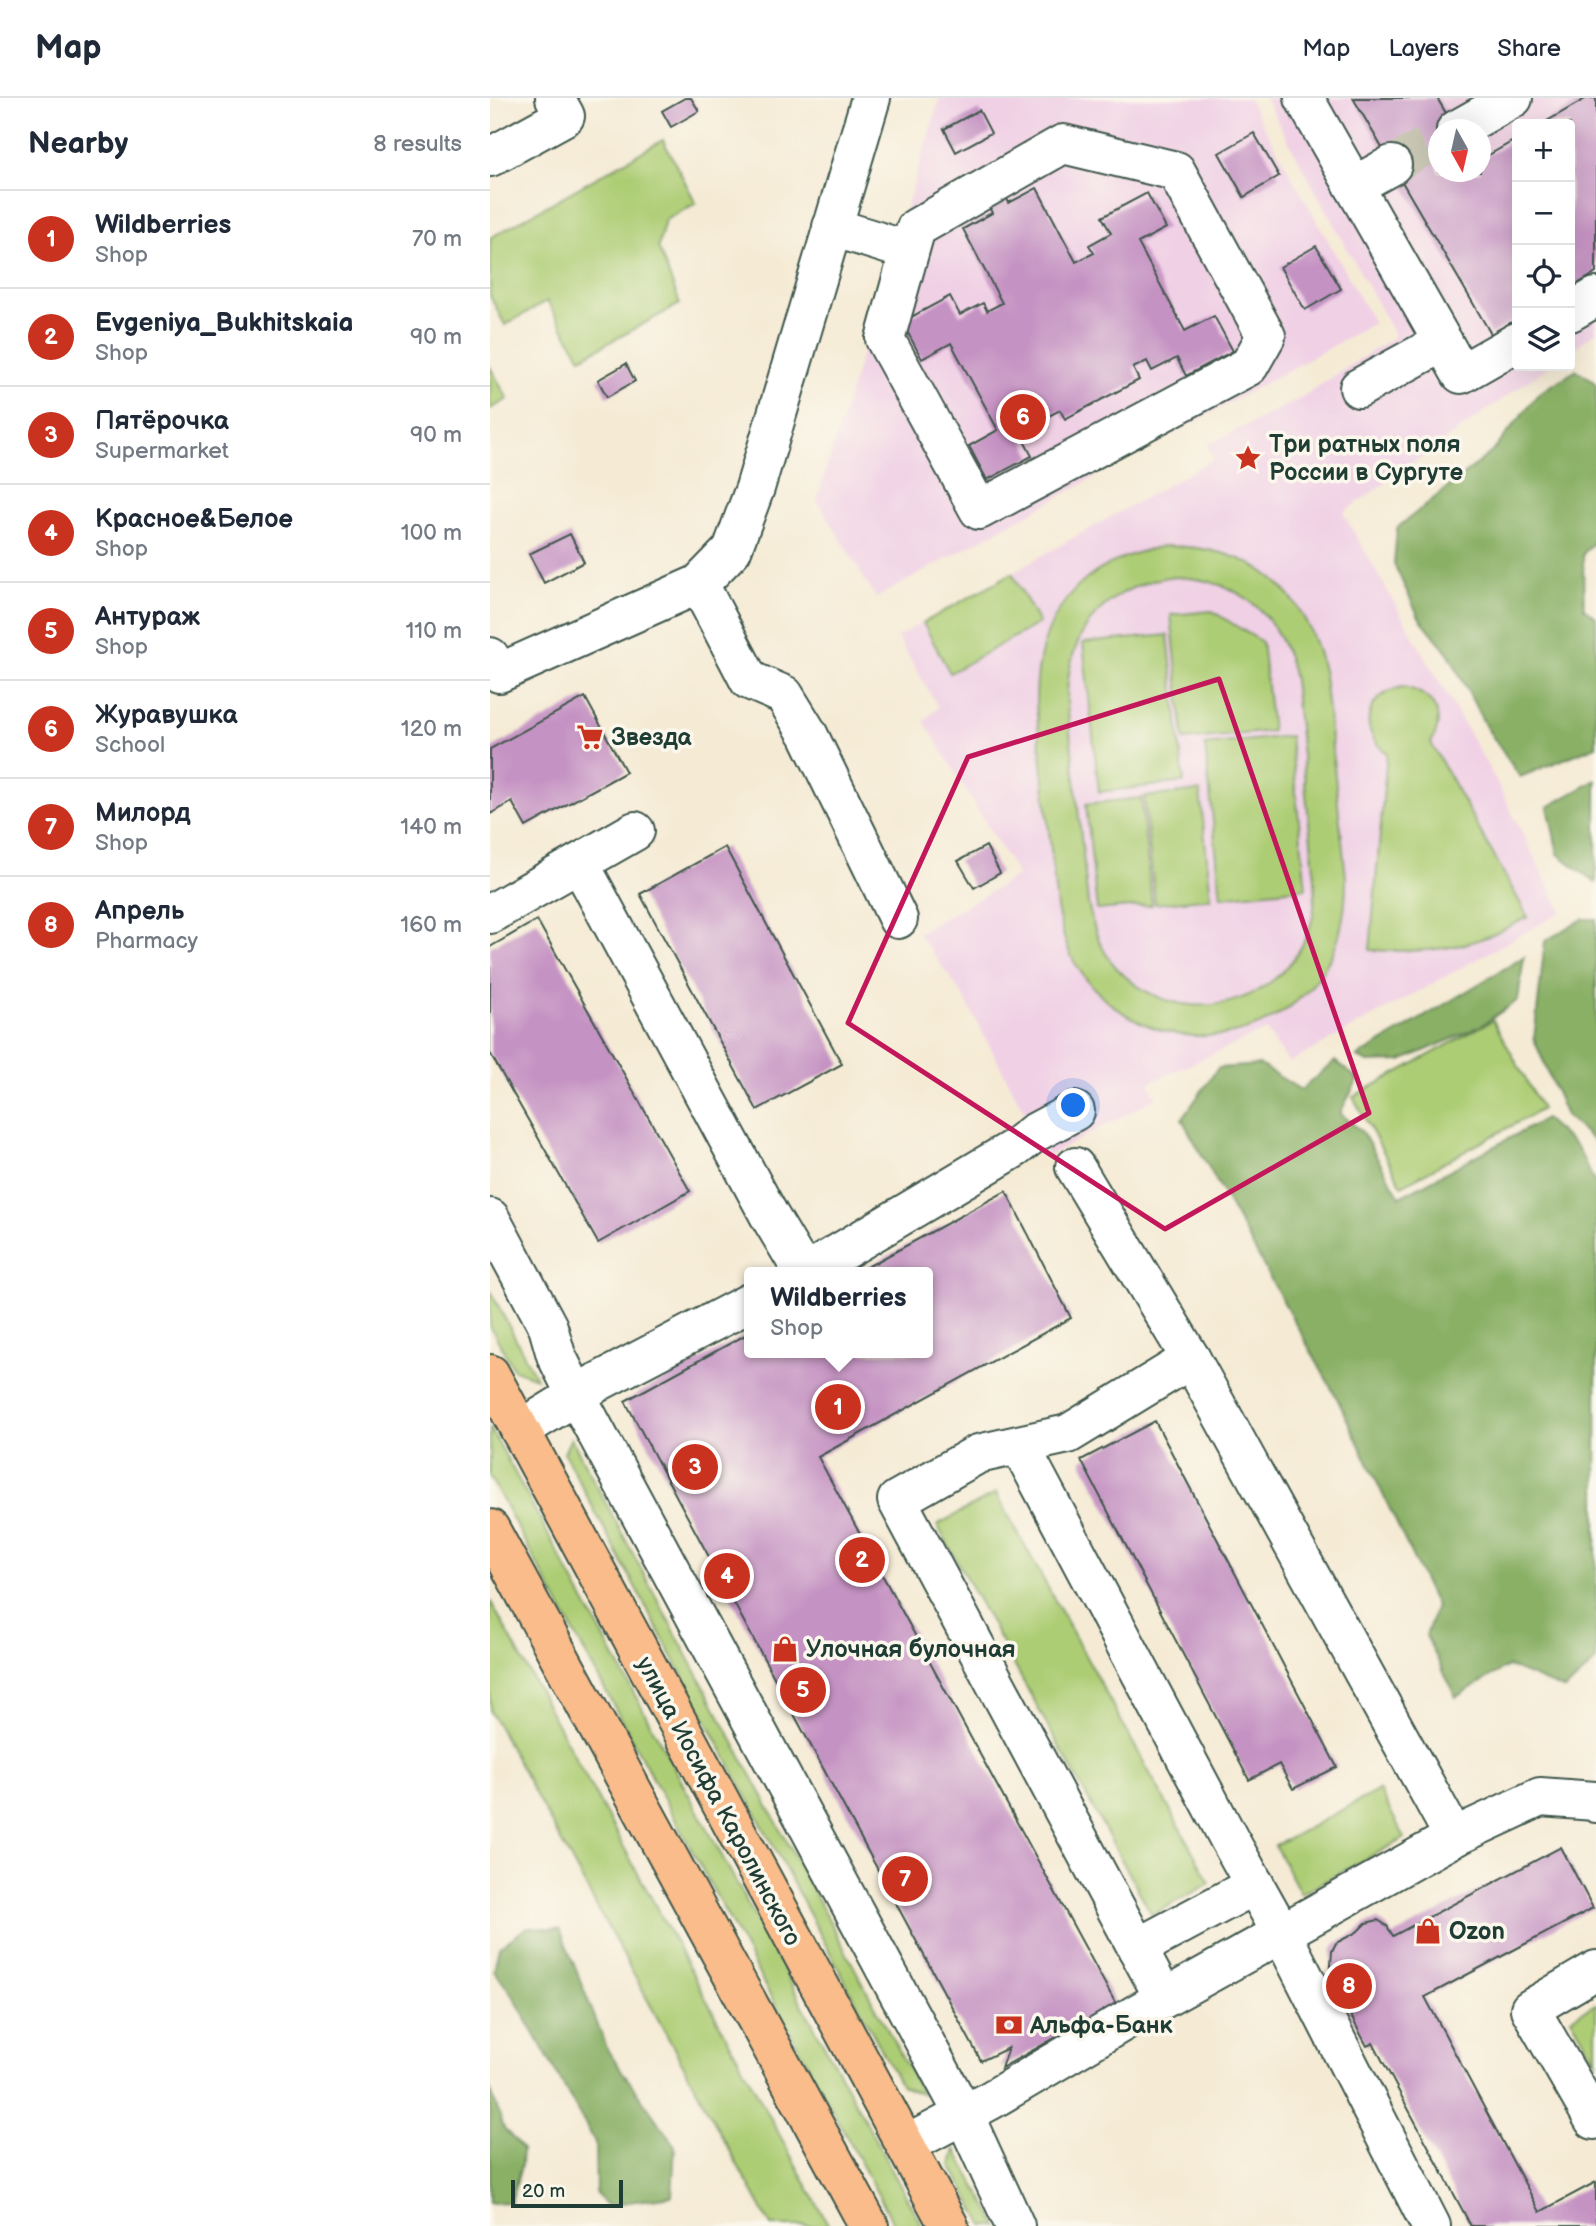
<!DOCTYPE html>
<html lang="en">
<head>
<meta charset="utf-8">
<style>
  body { margin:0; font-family:"Balsamiq Sans",sans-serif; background:#f2f2f3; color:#1f2937 }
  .controls { position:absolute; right:21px; top:21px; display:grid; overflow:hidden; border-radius:7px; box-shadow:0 7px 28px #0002 }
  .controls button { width:63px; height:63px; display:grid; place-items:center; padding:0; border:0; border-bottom:2px solid #e0e1e3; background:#fff; color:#1f2937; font:35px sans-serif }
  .compass { position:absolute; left:938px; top:21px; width:63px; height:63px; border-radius:50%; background:#fff; box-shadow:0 7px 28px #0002; rotate:172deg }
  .scale { position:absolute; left:21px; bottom:18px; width:112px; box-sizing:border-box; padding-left:7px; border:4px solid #1f3d34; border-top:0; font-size:19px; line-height:24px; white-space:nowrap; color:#1f3d34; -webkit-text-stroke:5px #fbf7ec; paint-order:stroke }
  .you { position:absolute; left:584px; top:1008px; width:24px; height:24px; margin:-18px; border:5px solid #fff; border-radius:50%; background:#1a73e8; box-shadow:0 0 0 10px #1a73e833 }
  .badge { display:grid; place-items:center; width:46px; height:46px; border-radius:50%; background:#c8321e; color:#fff; font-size:23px; font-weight:700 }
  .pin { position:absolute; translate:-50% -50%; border:4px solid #fff; box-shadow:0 2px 7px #0006 }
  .popup { position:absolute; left:254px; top:1169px; width:189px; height:91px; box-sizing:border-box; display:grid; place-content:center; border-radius:7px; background:#fff; filter:drop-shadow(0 2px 5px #0005); font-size:23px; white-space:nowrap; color:#747a83 }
  .popup b { font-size:26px; color:#1f2937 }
  .popup::after { content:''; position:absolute; left:50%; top:100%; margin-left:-14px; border:14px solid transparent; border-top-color:#fff }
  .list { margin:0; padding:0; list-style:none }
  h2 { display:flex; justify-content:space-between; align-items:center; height:91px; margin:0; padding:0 28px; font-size:30px }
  h2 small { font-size:23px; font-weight:400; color:#747a83 }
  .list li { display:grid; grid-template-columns:46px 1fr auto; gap:21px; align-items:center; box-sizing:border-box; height:98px; padding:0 28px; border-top:2px solid #e0e1e3 }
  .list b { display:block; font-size:26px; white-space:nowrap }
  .list p { margin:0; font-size:23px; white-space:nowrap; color:#747a83 }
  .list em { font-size:23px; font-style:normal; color:#747a83 }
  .icon { flex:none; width:38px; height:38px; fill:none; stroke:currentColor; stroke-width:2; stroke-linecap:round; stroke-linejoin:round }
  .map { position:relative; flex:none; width:1106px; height:2128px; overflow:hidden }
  header { display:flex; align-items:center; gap:42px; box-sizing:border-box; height:98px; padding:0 35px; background:#fff; border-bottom:2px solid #e0e1e3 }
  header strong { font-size:33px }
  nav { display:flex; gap:38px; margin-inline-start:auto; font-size:24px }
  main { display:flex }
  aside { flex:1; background:#fff }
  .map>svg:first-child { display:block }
  .built { fill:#f0d0e5; fill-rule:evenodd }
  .green { fill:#adcd74; stroke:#668554; stroke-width:2; fill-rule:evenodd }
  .forest { fill:#8ab066; stroke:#54764d; stroke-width:2 }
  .building { fill:#c593c3 }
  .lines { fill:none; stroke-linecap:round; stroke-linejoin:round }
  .minor-tunnel { stroke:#cac8b5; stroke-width:38; stroke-dasharray:38 19; stroke-linecap:butt }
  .minor-casing { stroke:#3f574c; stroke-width:42 }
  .major-casing { stroke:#3f574c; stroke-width:42 }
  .minor { stroke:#fff; stroke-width:38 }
  .major { stroke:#f9bc8a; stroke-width:38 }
  .marked { fill:none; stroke:#c2185b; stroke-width:5; stroke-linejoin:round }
  .labels { text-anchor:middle; stroke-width:7; stroke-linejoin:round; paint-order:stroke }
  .poi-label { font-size:24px; font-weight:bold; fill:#1f3d34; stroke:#fbf7ec; text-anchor:start }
  .street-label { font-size:24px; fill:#1f3d34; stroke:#fbf7ec }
</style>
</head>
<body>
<header>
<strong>Map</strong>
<nav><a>Map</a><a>Layers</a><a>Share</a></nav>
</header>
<main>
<aside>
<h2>Nearby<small>8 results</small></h2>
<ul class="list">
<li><span class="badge">1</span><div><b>Wildberries</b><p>Shop</p></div><em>70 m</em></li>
<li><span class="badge">2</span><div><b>Evgeniya_Bukhitskaia</b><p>Shop</p></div><em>90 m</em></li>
<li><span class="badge">3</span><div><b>Пятёрочка</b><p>Supermarket</p></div><em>90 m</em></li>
<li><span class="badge">4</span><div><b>Красное&amp;Белое</b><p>Shop</p></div><em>100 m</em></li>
<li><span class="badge">5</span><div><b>Антураж</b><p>Shop</p></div><em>110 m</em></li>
<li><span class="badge">6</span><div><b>Журавушка</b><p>School</p></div><em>120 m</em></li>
<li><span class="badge">7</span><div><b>Милорд</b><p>Shop</p></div><em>140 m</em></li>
<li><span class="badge">8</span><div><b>Апрель</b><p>Pharmacy</p></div><em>160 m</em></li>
</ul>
</aside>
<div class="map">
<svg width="1106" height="2128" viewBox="0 0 1106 2128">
  <rect width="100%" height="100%" fill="#fbf7ec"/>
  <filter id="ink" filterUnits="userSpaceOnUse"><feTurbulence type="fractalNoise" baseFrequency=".0143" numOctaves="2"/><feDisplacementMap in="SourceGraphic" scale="14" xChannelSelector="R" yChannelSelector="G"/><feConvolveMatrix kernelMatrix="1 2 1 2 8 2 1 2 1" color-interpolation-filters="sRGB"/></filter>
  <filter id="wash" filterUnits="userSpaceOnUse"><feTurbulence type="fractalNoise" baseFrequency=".00686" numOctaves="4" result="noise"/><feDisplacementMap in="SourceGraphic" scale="28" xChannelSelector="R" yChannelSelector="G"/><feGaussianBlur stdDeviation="1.57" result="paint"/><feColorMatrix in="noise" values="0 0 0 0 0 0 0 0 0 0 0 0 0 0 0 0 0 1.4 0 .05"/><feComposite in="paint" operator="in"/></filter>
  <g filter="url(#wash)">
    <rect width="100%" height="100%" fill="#f5ebd5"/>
    <g class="built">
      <polygon points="450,0 758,0 884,225 386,500 327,402"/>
      <path d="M 775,0 L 1106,0 L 1106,234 L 1080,253 L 1080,26 L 1027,26 L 1027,268 L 1059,268 L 853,415 L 1005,681 L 1072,814 L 799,965 L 776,932 L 659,985 L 666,1000 L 558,1058 L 472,896 L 428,835 L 528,778 L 434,623 L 448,609 L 407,539 L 724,361 L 718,347 L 809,301 L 905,238 ZM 948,32 L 990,32 L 990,74 L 948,74 Z"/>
    </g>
    <g class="green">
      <polygon points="173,42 206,105 175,122 168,149 190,206 91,260 57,203 15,227 0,198 0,140"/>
      <polygon points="0,269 18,301 0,311"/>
      <path d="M 675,448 C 764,448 816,489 834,577 L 856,779 C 856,808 853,836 839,862 C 784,964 644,962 585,865 C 575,848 571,829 567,810 L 546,607 C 545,519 587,464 675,448 ZM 678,479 C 748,479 790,513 804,582 L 825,781 C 825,797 825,814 820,829 C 791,913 684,935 625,868 C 609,850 603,828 598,805 L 577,605 C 576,537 610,492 678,479 Z"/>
      <polygon points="522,475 549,525 460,575 433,525"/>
      <polygon points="722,513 772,544 782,633 694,642 681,517"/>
      <polygon points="678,537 694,684 609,694 593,545"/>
      <path d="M 913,589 C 943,595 957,617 941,645 L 1038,819 C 1025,825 1012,833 999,838 C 961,854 920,854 880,852 L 897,655 C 866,632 876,596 913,589 Z"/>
      <polygon points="800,638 816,790 731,799 715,647"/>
      <polygon points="710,693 721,800 665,806 654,699"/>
      <polygon points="651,700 662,807 607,812 596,706"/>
      <polygon points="1003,922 1052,1011 912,1088 863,999"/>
      <polygon points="0,1192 46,1280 24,1272 0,1228"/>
      <polygon points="0,1329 432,2128 405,2128 0,1379"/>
      <polygon points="81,1340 432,1996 411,1988 74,1355"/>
      <polygon points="506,1395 720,1785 662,1817 447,1427"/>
      <polygon points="0,1503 1,1504 339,2128 281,2128 0,1613"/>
      <polygon points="889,1692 915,1740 811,1796 785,1748"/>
      <polygon points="1106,1906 1106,1963 1081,1920"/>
      <polygon points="465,2051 508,2128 494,2128 461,2067"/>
    </g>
    <g class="forest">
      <polygon points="1087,272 1104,283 1106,288 1106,442 1093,456 1094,510 1106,519 1106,648 1030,679 996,629 959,556 929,519 904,466 907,430 1004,352 1049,295"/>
      <polygon points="1106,682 1106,785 1068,756 1058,709"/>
      <polygon points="1093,821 1106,821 1106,1045 1076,1018 1044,941 1055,843"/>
      <polygon points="1034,859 1028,902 989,929 911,963 878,964 867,959"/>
      <polygon points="845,963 868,981 850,1015 872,1034 910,1099 1055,1021 1087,1049 1106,1087 1106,1563 1075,1592 1018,1568 966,1599 936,1538 946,1508 848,1302 692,1021 728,970 770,967 811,992"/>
      <polygon points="38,1829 70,1831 118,1953 185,2048 182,2098 117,2107 106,2096 105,2044 24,1899 4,1872 9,1849"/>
      <polygon points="0,1990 14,2030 32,2051 31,2068 21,2104 0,2105"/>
    </g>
    <g id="blocks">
      <g class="building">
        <polygon points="195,0 201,0 209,13 181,29 172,13"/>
        <polygon points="863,0 947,0 966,32 948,32 948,74 990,74 990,62 1027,41 1027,221 1001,236"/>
        <polygon points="1097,0 1106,0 1106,175 1080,190 1080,26 1052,26"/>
        <polygon points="489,12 501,35 466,54 454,31"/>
        <polygon points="764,35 789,78 754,99 729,55"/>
        <polygon points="547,90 586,164 604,155 599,147 621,135 612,119 657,95 676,130 648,145 695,233 724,218 743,253 696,278 687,260 662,273 657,263 643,270 649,282 575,321 570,312 553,321 558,329 533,341 542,358 497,382 479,348 508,332 461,245 432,261 412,224 460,198 470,217 493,205 497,213 512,205 473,131 502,115 498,107 515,97 519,105"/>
        <polygon points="826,148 851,191 815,212 790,169"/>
        <polygon points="136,266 145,283 117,299 108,282"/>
        <polygon points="80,436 94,464 54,485 39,456"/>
        <polygon points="95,599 136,674 36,729 22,704 0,716 0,651"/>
        <polygon points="496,748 510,775 484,790 468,763"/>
        <polygon points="235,749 352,966 267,1012 150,796"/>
        <polygon points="47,822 200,1093 108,1145 0,955 0,849"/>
        <polygon points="516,1093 581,1220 328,1359 626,1906 511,1970 518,1950 491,1963 135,1303 259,1235 259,1255 437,1255 437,1174 368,1174"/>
        <polygon points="665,1323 847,1669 803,1691 789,1666 759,1682 591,1362"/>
        <polygon points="1071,1749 1103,1810 935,1899 1050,2114 1106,2084 1106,2128 981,2128 883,1945 877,1948 840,1879 842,1853 846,1845 867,1834 876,1825 888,1822 897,1828 903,1838"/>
      </g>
    </g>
  </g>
  <g filter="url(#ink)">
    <use href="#blocks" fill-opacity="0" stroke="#3f574c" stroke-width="2"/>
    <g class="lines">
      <polyline class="minor-tunnel" points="902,67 948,41"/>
      <g class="minor-casing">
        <g id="minor">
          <polyline points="814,0 971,276 1027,244"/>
          <polyline points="966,32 1023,0"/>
          <polygon points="573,46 686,73 776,238 759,268 489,412 395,241 426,130"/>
          <polyline points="0,59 75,18 65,0"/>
          <polyline points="864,88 902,67"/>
          <polyline points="342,129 419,153"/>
          <polyline points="1080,214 1106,199"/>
          <polyline points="869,290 953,244"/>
          <polyline points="209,486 259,582 294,597 318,636 408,821"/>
          <polyline points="0,559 9,575 209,486 242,452 265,390 381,0"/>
          <polyline points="90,766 279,1117 313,1174"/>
          <polyline points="0,816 145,733"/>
          <polyline points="585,1069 701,1261 964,1739"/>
          <polyline points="0,1120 58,1229 66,1257 86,1297 474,2017 525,2128"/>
          <polyline points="317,1174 525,1050 544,1035 585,1013"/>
          <polyline points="30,1332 108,1284 259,1205"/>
          <polyline points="530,1348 739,1741 792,1836 941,2128"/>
          <polyline points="647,1850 765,1787"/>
          <polyline points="1106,1872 1040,1911 1104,2022 1106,2020"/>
          <polyline points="674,1900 407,1402 488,1356 578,1336 701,1261"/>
          <polyline points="416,2047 501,2002 648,1915 964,1739 1050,1699 1105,1703 1106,1705"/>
        </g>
      </g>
      <g class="major-casing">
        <g id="major">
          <polyline points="0,1276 459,2128"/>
          <polyline points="0,1431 379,2128"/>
        </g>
      </g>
      <use href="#minor" class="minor"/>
      <use href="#major" class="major"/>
    </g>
  </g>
  <path class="marked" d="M 729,581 L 879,1015 L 675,1131 L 358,925 L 478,659 Z"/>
  <defs>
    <g id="sight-bare" transform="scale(2.1)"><path d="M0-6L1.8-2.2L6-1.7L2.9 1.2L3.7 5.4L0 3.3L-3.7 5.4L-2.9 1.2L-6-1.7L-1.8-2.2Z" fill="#c8321e" stroke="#fbf7ec" stroke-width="2.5" paint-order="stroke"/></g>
    <g id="supermarket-bare" transform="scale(2.1)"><path d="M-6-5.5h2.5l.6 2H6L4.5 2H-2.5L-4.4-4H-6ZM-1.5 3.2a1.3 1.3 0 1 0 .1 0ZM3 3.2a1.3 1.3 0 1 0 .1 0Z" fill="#c8321e" stroke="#fbf7ec" stroke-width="2.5" paint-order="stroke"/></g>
    <g id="shop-bare" transform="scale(2.1)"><path d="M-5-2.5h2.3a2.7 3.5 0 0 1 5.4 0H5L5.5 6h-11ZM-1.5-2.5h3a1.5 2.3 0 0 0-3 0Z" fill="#c8321e" stroke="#fbf7ec" stroke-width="2.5" paint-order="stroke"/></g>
    <g id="bank-bare" transform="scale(2.1)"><path d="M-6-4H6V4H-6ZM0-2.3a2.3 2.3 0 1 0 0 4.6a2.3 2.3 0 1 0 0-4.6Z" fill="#c8321e" stroke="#fbf7ec" stroke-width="2.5" paint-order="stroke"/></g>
  </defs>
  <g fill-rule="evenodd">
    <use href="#sight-bare" x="758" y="360"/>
    <use href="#supermarket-bare" x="100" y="639"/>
    <use href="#shop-bare" x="295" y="1551"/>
    <use href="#shop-bare" x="938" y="1833"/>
    <use href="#bank-bare" x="519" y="1927"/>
  </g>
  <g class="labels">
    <g class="poi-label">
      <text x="779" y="354">Три ратных поля<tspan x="779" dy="28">России в Сургуте</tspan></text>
      <text x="121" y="647">Звезда</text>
      <text x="316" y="1559">Улочная булочная</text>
      <text x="959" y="1841">Ozon</text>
      <text x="540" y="1935">Альфа-Банк</text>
    </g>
    <g class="street-label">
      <text transform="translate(229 1703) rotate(62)" y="8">улица Иосифа Каролинского</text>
    </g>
  </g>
</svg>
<div class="controls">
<button>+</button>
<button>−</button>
<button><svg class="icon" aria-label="locate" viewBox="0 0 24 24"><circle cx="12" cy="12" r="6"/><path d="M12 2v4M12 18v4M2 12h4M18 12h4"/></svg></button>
<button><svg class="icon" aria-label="layers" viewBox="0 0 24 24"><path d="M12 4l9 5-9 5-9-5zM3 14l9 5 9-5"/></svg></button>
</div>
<svg class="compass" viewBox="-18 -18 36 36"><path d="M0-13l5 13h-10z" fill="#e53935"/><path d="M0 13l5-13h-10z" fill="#747a83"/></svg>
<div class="scale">20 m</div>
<div class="you"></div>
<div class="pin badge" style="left:348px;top:1309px">1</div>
<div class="popup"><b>Wildberries</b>Shop</div>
<div class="pin badge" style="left:372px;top:1462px">2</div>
<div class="pin badge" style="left:205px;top:1369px">3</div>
<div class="pin badge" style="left:237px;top:1478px">4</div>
<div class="pin badge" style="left:313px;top:1592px">5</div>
<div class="pin badge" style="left:533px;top:319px">6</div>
<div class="pin badge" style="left:415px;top:1781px">7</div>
<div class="pin badge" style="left:859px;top:1888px">8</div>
</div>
</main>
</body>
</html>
